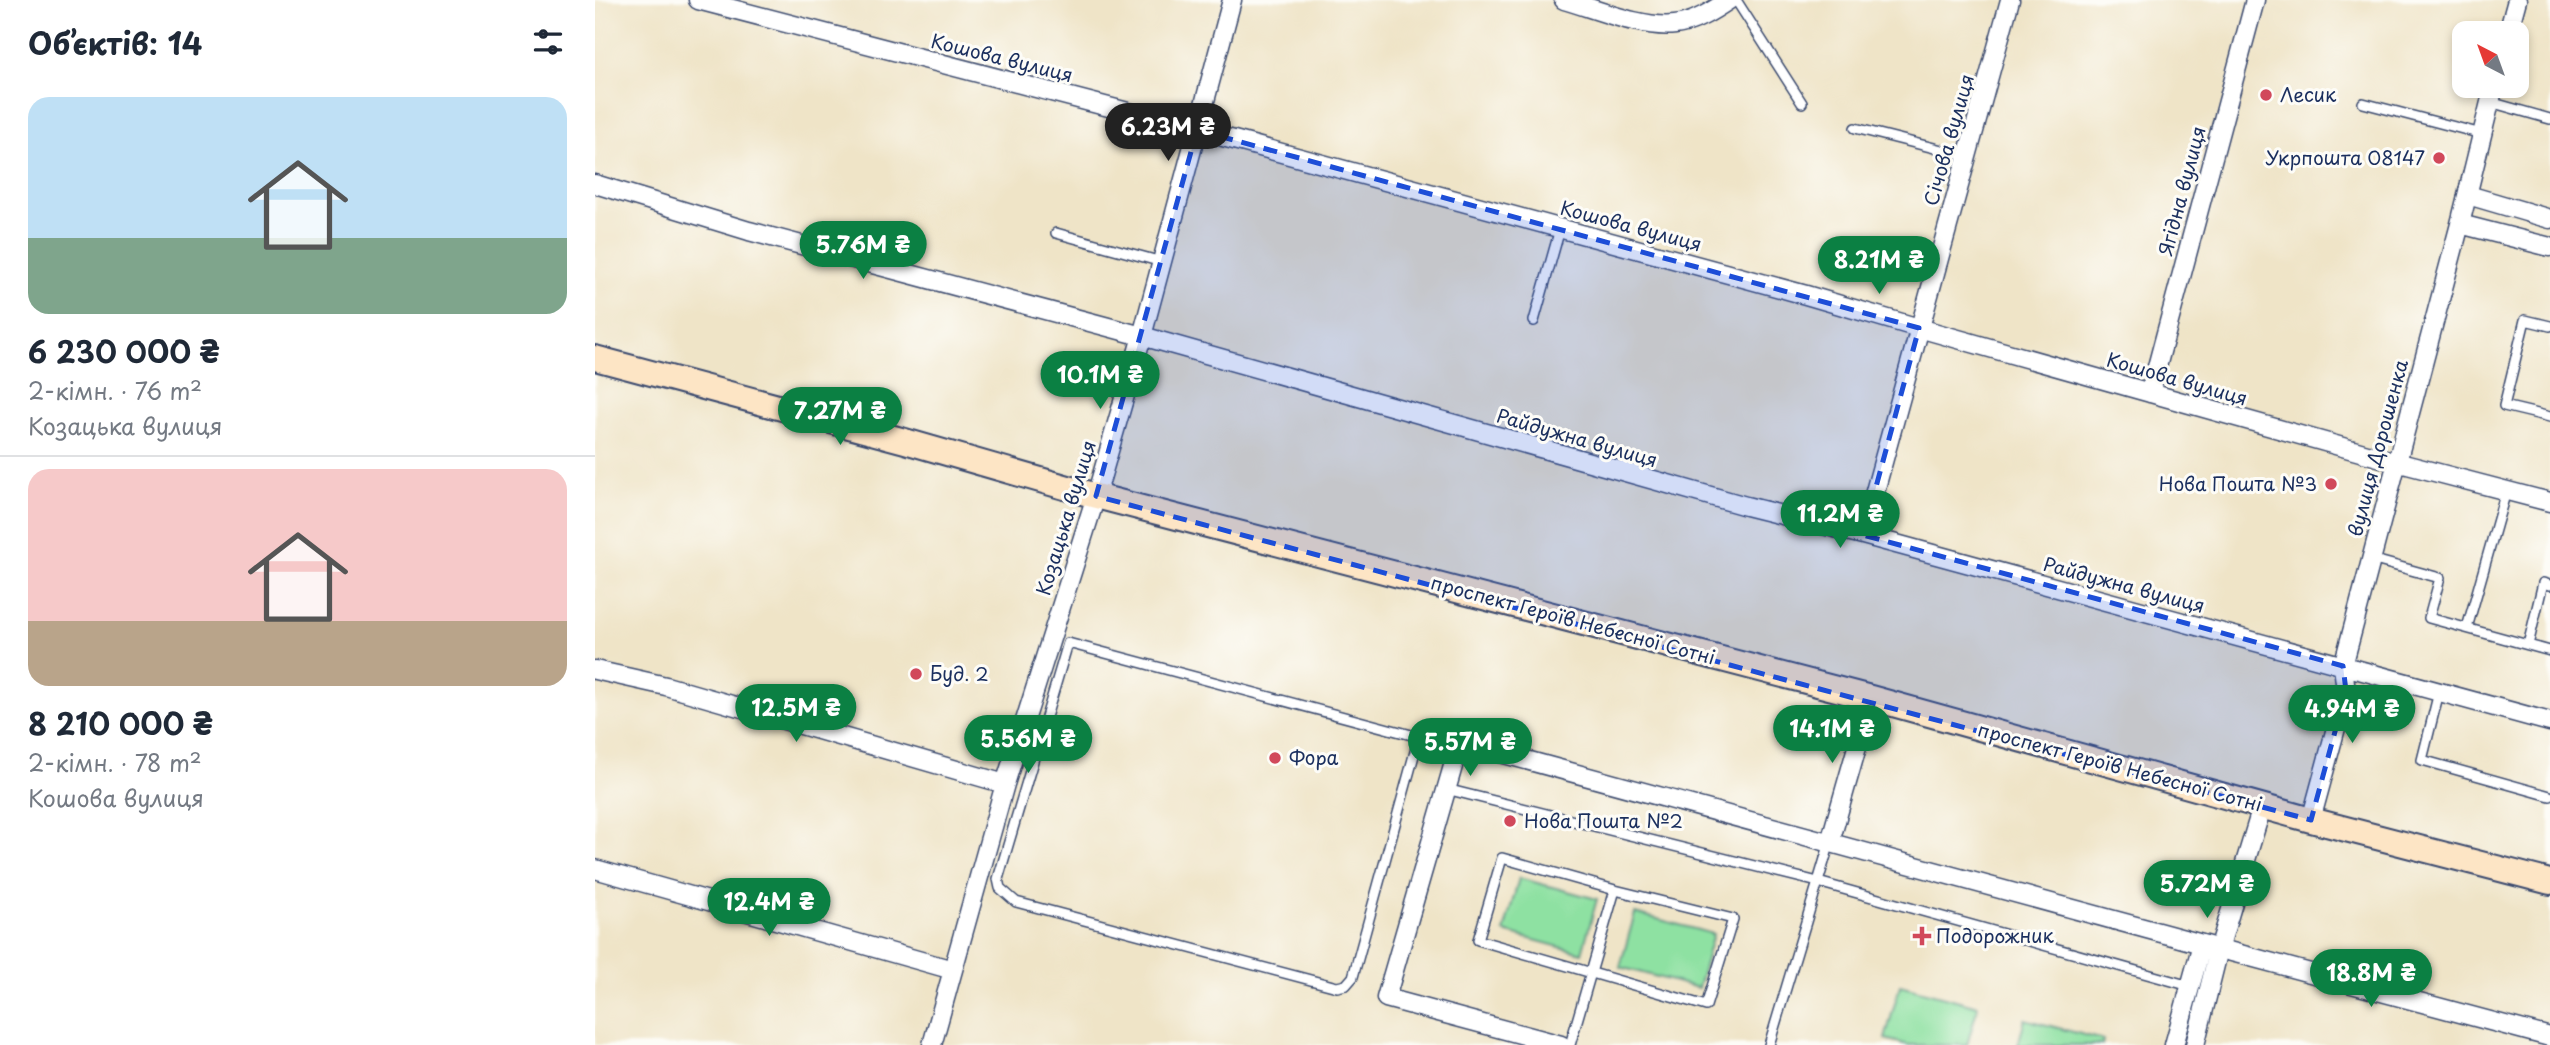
<!DOCTYPE html>
<html lang="uk">
<meta charset="utf-8">
<style>
body{margin:0;font-family:"Playpen Sans",sans-serif;background:#f6f6f7;color:#1f2937;height:100vh;display:flex;flex-direction:column;font-size:26px;white-space:nowrap}
*{box-sizing:border-box;margin:0}
p{font-size:23px;color:#747a83}
.icon{flex:none;width:38px;height:38px;fill:none;stroke:currentColor;stroke-width:2;stroke-linecap:round;stroke-linejoin:round}
.map{position:relative;flex:1;overflow:hidden}
.details{display:flex;flex-direction:column;background:#fff;width:595px}
.details>*{flex:none}
.needle{width:46px;rotate:319deg}
.fabs{position:absolute;left:1857px;top:21px;display:grid;gap:14px}
.fabs a{display:grid;place-items:center;width:77px;height:77px;border-radius:14px;background:#fff;box-shadow:0 4px 10px #0003;font-size:35px}
.price{position:absolute;translate:-50% -60px;padding:0 16px;border-radius:24px;background:#0b8043;color:#fff;font-size:23px;line-height:46px;filter:drop-shadow(0 2px 4px #0008)}
.price::after{content:'';position:absolute;left:50%;top:42px;width:21px;height:16px;margin-left:-10px;background:inherit;clip-path:polygon(0 0,100% 0,50% 100%)}
.price.selected{background:#222;color:#fff}
ul{padding:0;list-style:none}
li{display:grid;align-content:center;gap:14px;height:371px;padding:0 28px}
li+li{border-top:2px solid #e0e1e3}
li span{display:grid;place-items:center;height:217px;border-radius:21px;color:#555}
li>.icon{margin-inline-start:auto}
span .icon{width:126px;height:126px;fill:#fffc;stroke-width:1}
li b{font-size:30px}
h2{display:flex;justify-content:space-between;align-items:center;height:84px;padding:0 28px;font-size:30px}
main{display:flex;flex:1;min-height:0}
.map>svg:first-child{display:block}
.green{fill:#8ee1a2;stroke:#548880;stroke-width:2}
.lines{fill:none;stroke-linecap:round;stroke-linejoin:round}
.lane-casing{stroke:#3b4a6e;stroke-width:12}
.street-casing{stroke:#3b4a6e;stroke-width:21}
.secondary-casing{stroke:#3b4a6e;stroke-width:28}
.lane{stroke:#fff;stroke-width:9}
.street{stroke:#fff;stroke-width:18}
.secondary{stroke:#fde5c5;stroke-width:24}
.marked{fill:#1d4ed8;fill-opacity:0.2;stroke:#1d4ed8;stroke-width:5;stroke-dasharray:14 9;stroke-linejoin:round}
.poi-dot{fill:#d1495b;stroke:#fdfcf7;stroke-width:2.5}
.labels{text-anchor:middle;stroke-width:6;stroke-linejoin:round;paint-order:stroke}
.street-label{font-size:19px;fill:#1b2f5e;stroke:#fdfcf7}
.poi-label{font-size:19px;fill:#1b2f5e;stroke:#fdfcf7;text-anchor:start}
</style>
<main>
<section class="details">
<h2>Об’єктів: 14<svg class="icon" aria-label="filters" viewBox="0 0 24 24"><path d="M4 7h16M4 17h16"/><circle cx="9" cy="7" r="2"/><circle cx="15" cy="17" r="2"/></svg></h2>
<ul>
<li><span style="background:linear-gradient(#bfe0f5 65%,#7fa58c 0)"><svg class="icon" aria-label="home" viewBox="0 0 24 24"><path d="M3 11l9-7 9 7M6 9v11h12V9"/></svg></span><div><b>6 230 000 ₴</b><p>2-кімн. · 76 m²</p><p>Козацька вулиця</p></div></li>
<li><span style="background:linear-gradient(#f6c9c9 70%,#b9a48a 0)"><svg class="icon" aria-label="home" viewBox="0 0 24 24"><path d="M3 11l9-7 9 7M6 9v11h12V9"/></svg></span><div><b>8 210 000 ₴</b><p>2-кімн. · 78 m²</p><p>Кошова вулиця</p></div></li>
</ul>
</section>
<div class="map">
<svg width="1955" height="1045" viewBox="0 0 1955 1045">
<rect width="100%" height="100%" fill="#fdfcf7"/>
<filter id="ink" filterUnits="userSpaceOnUse"><feTurbulence type="fractalNoise" baseFrequency=".0143" numOctaves="2"/><feDisplacementMap in="SourceGraphic" scale="14" xChannelSelector="R" yChannelSelector="G"/><feConvolveMatrix kernelMatrix="1 2 1 2 8 2 1 2 1" color-interpolation-filters="sRGB"/></filter>
<filter id="wash" filterUnits="userSpaceOnUse"><feTurbulence type="fractalNoise" baseFrequency=".00686" numOctaves="4" result="noise"/><feDisplacementMap in="SourceGraphic" scale="28" xChannelSelector="R" yChannelSelector="G"/><feGaussianBlur stdDeviation="1.57" result="paint"/><feColorMatrix in="noise" values="0 0 0 0 0 0 0 0 0 0 0 0 0 0 0 0 0 1.4 0 .05"/><feComposite in="paint" operator="in"/></filter>
<g filter="url(#wash)">
<rect width="100%" height="100%" fill="#efe4c7"/>
<!-- green -->
<path class="green" d="M 924,878 L 1002,899 L 987,953 L 909,932 Z
M 1040,913 L 1118,934 L 1103,988 L 1025,967 Z
M 1305,985 L 1383,1006 L 1372,1045 L 1313,1045 L 1290,1039 Z
M 1430,1019 L 1508,1040 L 1507,1045 L 1423,1045 Z"/>
</g>
<g filter="url(#ink)">
<g class="lines">
<!-- lane casing -->
<g class="lane-casing">
<path id="lane" d="M 1141,0 L 1207,103
M 1895,102 L 1955,119
M 1768,103 L 1887,134
M 1260,128 L 1371,156
M 461,233 L 567,262
M 939,321 L 965,229
M 1955,326 L 1930,320 L 1909,406 L 1955,417
M 1776,559 L 1845,578 L 1834,618 L 1933,645
M 1955,585 L 1948,583 L 1933,645 L 1955,651
M 1872,628 L 1911,491
M 1844,692 L 1827,760 L 1955,796
M 824,737 L 758,977 L 751,985 L 742,987 L 421,902 L 405,888 L 403,879 L 473,643 L 824,737 L 865,742
M 851,789 L 1223,882 L 1595,986
M 975,1045 L 1020,890 L 907,858 L 883,940 L 1111,1006 L 1138,919 L 1020,890
M 1174,1045 L 1235,842"/>
</g>
<!-- street casing -->
<g class="street-casing">
<path id="street" d="M 103,0 L 602,130 L 1211,295 L 1324,328 L 1801,462 L 1955,502
M 969,0 C 1001,9 1048,29 1080,25 C 1099,23 1119,10 1134,0
M 1913,33 L 1922,0
M 0,184 L 154,231 L 547,336 L 1151,506 L 1268,535 L 1955,722
M 1873,195 L 1955,219
M 1865,224 L 1955,247
M 1555,393 L 1660,0
M 1268,535 L 1415,0
M 0,670 L 71,686 L 410,784
M 1716,820 L 1751,691 L 1748,666 L 1865,224 L 1899,86
M 1235,842 L 1276,698
M 0,869 L 358,970
M 1607,944 L 1955,1037
M 337,1045 L 410,784 L 501,496 L 547,336 L 637,0
M 966,1045 L 791,998 L 865,742 L 1607,944 L 1579,1045
M 1600,1045 L 1624,949 L 1667,807"/>
</g>
<!-- secondary casing -->
<g class="secondary-casing">
<path id="secondary" d="M 0,358 L 310,441 L 501,496 L 1276,698 L 1716,820 L 1955,882"/>
</g>
<!-- lane -->
<use href="#lane" class="lane"/>
<!-- street -->
<use href="#street" class="street"/>
<!-- secondary -->
<use href="#secondary" class="secondary"/>
</g>
</g>
<!-- marked area -->
<path class="marked" d="M 602,130 L 1324,328 L 1268,535 L 1748,666 L 1751,691 L 1716,820 L 501,496 Z"/>
<!-- markers -->
<g class="poi-dot">
<circle cx="1671" cy="95" r="7"/>
<circle cx="1844" cy="158" r="7"/>
<circle cx="1736" cy="484" r="7"/>
<circle cx="321" cy="674" r="7"/>
<circle cx="680" cy="758" r="7"/>
<circle cx="915" cy="821" r="7"/>
<path d="M1323.5 925.5h7v7h7v7h-7v7h-7v-7h-7v-7h7z"/>
</g>
<g class="labels">
<!-- street labels -->
<g class="street-label">
<text transform="translate(407 58) rotate(14)" y="7">Кошова вулиця</text>
<text transform="translate(1354 140) rotate(-74)" y="7">Січова вулиця</text>
<text transform="translate(1587 191) rotate(-75)" y="7">Ягідна вулиця</text>
<text transform="translate(1036 226) rotate(15)" y="7">Кошова вулиця</text>
<text transform="translate(1582 379) rotate(16)" y="7">Кошова вулиця</text>
<text transform="translate(982 438) rotate(16)" y="7">Райдужна вулиця</text>
<text transform="translate(1783 448) rotate(-75)" y="7">вулиця Дорошенка</text>
<text transform="translate(471 518) rotate(-73)" y="7">Козацька вулиця</text>
<text transform="translate(1529 585) rotate(15)" y="7">Райдужна вулиця</text>
<text transform="translate(978 620) rotate(15)" y="7">проспект Героїв Небесної Сотні</text>
<text transform="translate(1525 767) rotate(15)" y="7">проспект Героїв Небесної Сотні</text>
</g>
<!-- poi labels -->
<g class="poi-label">
<text x="1685" y="102">Лесик</text>
<text x="1830" y="165" text-anchor="end">Укрпошта 08147</text>
<text x="1722" y="491" text-anchor="end">Нова Пошта №3</text>
<text x="335" y="681">Буд. 2</text>
<text x="694" y="765">Фора</text>
<text x="929" y="828">Нова Пошта №2</text>
<text x="1341" y="943">Подорожник</text>
</g>
</g>
</svg>
<div class="fabs">
<a><svg class="needle" viewBox="-14 -14 28 28"><path d="M0-13l5 13h-10z" fill="#e53935"/><path d="M0 13l5-13h-10z" fill="#747a83"/></svg></a>
</div>
<b class="price selected" style="left:573px;top:163px">6.23M ₴</b>
<b class="price" style="left:268px;top:281px">5.76M ₴</b>
<b class="price" style="left:1284px;top:296px">8.21M ₴</b>
<b class="price" style="left:505px;top:411px">10.1M ₴</b>
<b class="price" style="left:245px;top:447px">7.27M ₴</b>
<b class="price" style="left:1245px;top:550px">11.2M ₴</b>
<b class="price" style="left:201px;top:744px">12.5M ₴</b>
<b class="price" style="left:1757px;top:745px">4.94M ₴</b>
<b class="price" style="left:1237px;top:765px">14.1M ₴</b>
<b class="price" style="left:433px;top:775px">5.56M ₴</b>
<b class="price" style="left:875px;top:778px">5.57M ₴</b>
<b class="price" style="left:1612px;top:920px">5.72M ₴</b>
<b class="price" style="left:174px;top:938px">12.4M ₴</b>
<b class="price" style="left:1776px;top:1009px">18.8M ₴</b>
</div>
</main>
